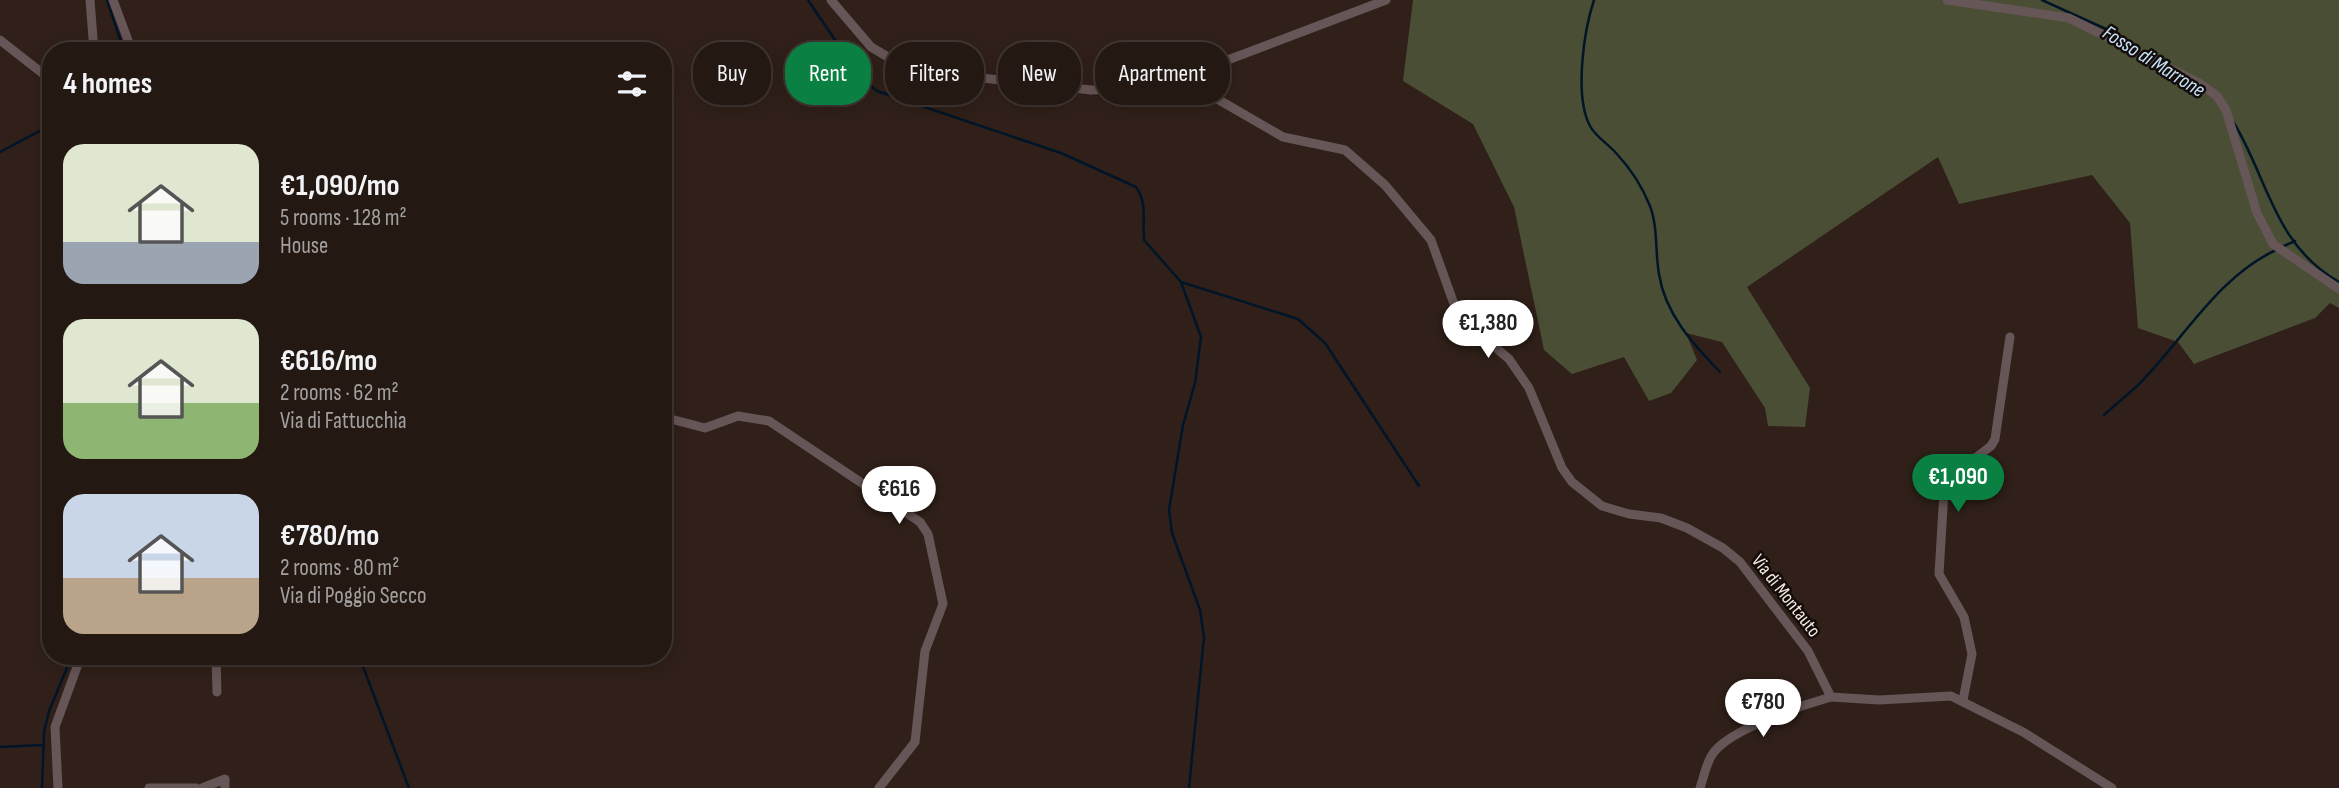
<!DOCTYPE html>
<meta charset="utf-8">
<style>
body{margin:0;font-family:"Sofia Sans Condensed",sans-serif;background:#302521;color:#f1f3f6;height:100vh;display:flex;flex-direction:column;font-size:26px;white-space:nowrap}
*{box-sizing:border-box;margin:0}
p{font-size:23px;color:#a3a0a0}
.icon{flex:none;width:38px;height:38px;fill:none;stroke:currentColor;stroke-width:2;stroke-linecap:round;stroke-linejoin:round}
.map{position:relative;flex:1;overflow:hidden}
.side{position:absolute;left:42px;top:42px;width:630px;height:623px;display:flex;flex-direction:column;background:#241813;border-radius:28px;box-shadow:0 4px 18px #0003,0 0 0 2px #413733}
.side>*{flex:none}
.hud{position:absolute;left:693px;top:42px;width:665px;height:63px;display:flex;gap:14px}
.price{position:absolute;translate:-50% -60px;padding:0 16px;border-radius:24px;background:#fff;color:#222;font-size:23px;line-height:46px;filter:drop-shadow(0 2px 4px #0008)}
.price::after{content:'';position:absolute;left:50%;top:42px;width:21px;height:16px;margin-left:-10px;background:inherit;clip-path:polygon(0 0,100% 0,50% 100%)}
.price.active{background:#0b8043;color:#fff}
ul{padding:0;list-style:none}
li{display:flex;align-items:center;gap:21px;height:175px;padding:0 21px}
li span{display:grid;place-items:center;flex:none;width:196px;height:140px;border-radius:21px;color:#555}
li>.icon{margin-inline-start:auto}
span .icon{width:84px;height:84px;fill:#fffc;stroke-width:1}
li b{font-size:30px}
h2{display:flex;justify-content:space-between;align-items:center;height:84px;padding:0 21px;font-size:30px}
.chip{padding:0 24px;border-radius:28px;background:#241813;box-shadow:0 4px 18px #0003,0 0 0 2px #413733;font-size:24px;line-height:63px}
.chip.active{background:#0b8043;color:#fff}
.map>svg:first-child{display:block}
.green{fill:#494e35}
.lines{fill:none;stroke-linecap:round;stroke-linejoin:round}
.stream{stroke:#001528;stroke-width:2.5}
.street{stroke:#675657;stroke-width:9}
.labels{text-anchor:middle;stroke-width:5;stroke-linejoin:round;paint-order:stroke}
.street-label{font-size:19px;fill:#f5eae5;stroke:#130c09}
.water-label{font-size:21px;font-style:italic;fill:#c5e2fc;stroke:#130c09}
</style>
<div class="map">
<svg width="2339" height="788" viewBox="0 0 2339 788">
<rect width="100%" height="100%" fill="#302019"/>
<!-- green -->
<path class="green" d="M 1413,0 L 2339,0 L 2339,308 L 2330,303 L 2315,318 L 2194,364 L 2178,342 L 2138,328 L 2130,223 L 2092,175 L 1959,204 L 1938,157 L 1747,287 L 1810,388 L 1805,427 L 1768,426 L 1765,408 L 1722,342 L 1686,333 L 1697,360 L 1671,393 L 1649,401 L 1624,357 L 1572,374 L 1544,350 L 1514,207 L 1473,124 L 1403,81 Z"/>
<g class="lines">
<!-- stream -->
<path class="stream" d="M 107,0 L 124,51
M 808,0 L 860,77 L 877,91 L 1061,153 L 1136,187 C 1148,204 1142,221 1144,240 L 1181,282 L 1201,337 L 1195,383 L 1183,425 L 1169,510 L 1172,533 L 1200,610 L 1204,637 L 1189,788
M 1594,0 C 1584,30 1574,96 1590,126 C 1595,136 1608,144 1616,153 C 1630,168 1642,186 1650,206 C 1658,227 1655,252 1659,274 C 1665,314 1693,344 1720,372
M 2042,0 L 2108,30 L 2139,48
M 2234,123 C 2268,179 2274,245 2339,282
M 0,152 L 51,125
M 2282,247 L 2295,241
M 1181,282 L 1298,319 L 1325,343 L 1419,486
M 2104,415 C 2115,405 2126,396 2137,386 C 2182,342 2216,278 2276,250
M 359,656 L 409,788
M 0,747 L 43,745
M 42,788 L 44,732 L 49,711 L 72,656"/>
<!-- street -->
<path class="street" d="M 90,0 L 94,51
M 113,0 L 132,51
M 831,0 L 871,47 L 910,70 L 1091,90 L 1178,87 L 1207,93 L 1283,137 L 1345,150 L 1385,185 L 1431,240 L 1454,304 L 1473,328 L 1509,359 L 1529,388 L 1562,468 L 1572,482 L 1602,506 L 1629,514 L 1661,518 L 1687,528 L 1723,548 L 1740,562 L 1808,651 L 1831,697 L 1879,700 L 1951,696 L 2023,732 L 2112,788
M 1947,0 L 2069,18 L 2199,83 L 2217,96 L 2226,110 L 2257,213 L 2273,244 L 2339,289
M 0,40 L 51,80
M 1186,89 L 1204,69 L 1386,0
M 663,417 L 705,428 L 738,416 L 769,421 L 920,522 L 928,534 L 943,604 L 925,651 L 915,742 L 879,788
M 216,656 L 217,692
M 1963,700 L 1972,654 L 1964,617 L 1939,574 L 1944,491 L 1950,477 L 1991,446 L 1995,439 L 2010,337
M 58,788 L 55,727 L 81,656
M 149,788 L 196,788
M 202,788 L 225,779 L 225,788
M 1700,788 C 1704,777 1706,762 1714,752 C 1732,729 1802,705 1831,697"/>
</g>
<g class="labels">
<!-- street labels -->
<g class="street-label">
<text transform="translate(1787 595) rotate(52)" y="7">Via di Montauto</text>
</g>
<!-- water labels -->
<g class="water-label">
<text transform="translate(2154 61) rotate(32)" y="7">Fosso di Marrone</text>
</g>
</g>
</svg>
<b class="price" style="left:1488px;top:360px">€1,380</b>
<b class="price active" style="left:1958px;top:514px">€1,090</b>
<b class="price" style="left:899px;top:526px">€616</b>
<b class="price" style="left:1763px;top:739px">€780</b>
<div class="hud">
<a class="chip">Buy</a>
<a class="chip active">Rent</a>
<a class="chip">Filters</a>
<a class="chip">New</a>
<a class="chip">Apartment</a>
</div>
<section class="side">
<h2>4 homes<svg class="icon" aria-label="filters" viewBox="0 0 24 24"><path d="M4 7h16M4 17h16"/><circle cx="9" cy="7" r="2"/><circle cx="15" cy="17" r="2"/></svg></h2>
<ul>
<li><span style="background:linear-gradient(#dfe7d0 70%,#9aa5b1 0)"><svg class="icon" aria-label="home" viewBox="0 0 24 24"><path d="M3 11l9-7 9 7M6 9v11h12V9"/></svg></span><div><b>€1,090/mo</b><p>5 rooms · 128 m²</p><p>House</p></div></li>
<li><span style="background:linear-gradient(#dfe7d0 60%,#8fb573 0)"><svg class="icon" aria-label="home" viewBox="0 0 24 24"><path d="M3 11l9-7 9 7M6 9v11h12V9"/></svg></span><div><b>€616/mo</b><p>2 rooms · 62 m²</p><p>Via di Fattucchia</p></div></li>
<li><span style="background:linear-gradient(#c9d6e8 60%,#b9a48a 0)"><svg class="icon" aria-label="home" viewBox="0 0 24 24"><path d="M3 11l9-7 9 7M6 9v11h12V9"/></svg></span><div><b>€780/mo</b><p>2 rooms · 80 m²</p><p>Via di Poggio Secco</p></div></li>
</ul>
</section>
</div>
